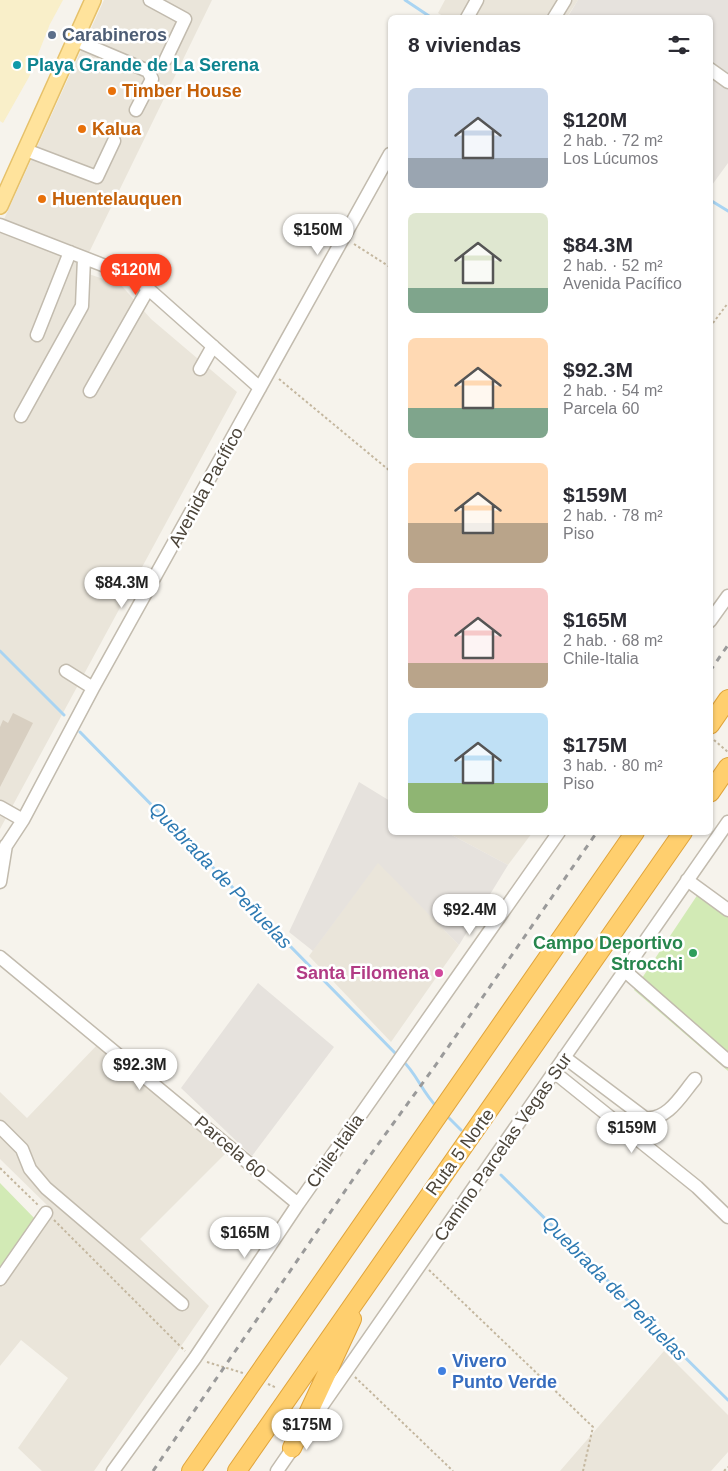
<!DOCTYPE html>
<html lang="es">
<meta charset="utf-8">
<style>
body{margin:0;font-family:Helvetica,sans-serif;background:#f7f7f7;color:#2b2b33;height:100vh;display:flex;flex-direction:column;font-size:19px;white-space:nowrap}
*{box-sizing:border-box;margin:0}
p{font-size:16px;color:#7c7c81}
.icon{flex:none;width:28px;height:28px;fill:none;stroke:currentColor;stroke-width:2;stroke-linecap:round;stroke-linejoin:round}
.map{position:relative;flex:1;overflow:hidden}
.details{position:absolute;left:388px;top:15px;width:325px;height:820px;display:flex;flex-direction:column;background:#fff;border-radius:8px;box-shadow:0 1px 4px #0004}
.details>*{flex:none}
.price{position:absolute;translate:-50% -42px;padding:0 11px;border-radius:18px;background:#fff;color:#222;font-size:16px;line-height:32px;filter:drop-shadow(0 1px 2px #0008)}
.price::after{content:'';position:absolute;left:50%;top:30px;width:15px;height:11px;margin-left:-8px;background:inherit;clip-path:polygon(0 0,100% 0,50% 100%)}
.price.selected{background:#fc3f1d;color:#fff}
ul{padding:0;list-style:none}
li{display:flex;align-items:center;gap:15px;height:125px;padding:0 20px}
li span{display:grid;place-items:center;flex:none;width:140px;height:100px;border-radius:8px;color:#555}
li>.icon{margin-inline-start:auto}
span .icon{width:60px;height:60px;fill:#fffc;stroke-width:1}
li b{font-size:21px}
h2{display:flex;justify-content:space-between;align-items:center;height:60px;padding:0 20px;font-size:21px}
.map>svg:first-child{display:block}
.residential{fill:#eae5da}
.industrial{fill:#e6e2dd}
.green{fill:#d2eab5}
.sand{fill:#f9efc9}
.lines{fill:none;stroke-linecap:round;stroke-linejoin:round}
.stream{stroke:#a9d4f2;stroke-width:3}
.building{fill:#d8cfc1}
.minor-casing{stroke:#c2bbae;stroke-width:15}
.major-casing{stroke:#e6c16a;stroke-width:18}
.highway-casing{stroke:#e0a43c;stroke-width:20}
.path{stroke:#c4b79f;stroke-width:2;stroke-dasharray:2.5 2.5;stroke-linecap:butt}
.minor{stroke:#fff;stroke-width:12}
.major{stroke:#ffe39c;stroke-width:15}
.highway{stroke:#ffcf6e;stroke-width:18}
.rail{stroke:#9a9a9a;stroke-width:3;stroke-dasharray:6 6;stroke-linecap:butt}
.service-dot{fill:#5c6f8a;stroke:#fff;stroke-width:2}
.culture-dot{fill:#0f9aa8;stroke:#fff;stroke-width:2}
.food-dot{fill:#e8710a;stroke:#fff;stroke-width:2}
.leisure-dot{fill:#2e9e5b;stroke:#fff;stroke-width:2}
.hotel-dot{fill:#d1479c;stroke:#fff;stroke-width:2}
.shop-dot{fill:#3f7fe0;stroke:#fff;stroke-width:2}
.labels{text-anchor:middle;stroke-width:5;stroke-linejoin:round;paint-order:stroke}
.service-label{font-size:18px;font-weight:bold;fill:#4e5e75;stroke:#fff;text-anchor:start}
.culture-label{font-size:18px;font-weight:bold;fill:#0d838f;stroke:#fff;text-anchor:start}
.food-label{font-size:18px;font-weight:bold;fill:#c56008;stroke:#fff;text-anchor:start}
.street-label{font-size:18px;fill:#4b4439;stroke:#fff}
.leisure-label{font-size:18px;font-weight:bold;fill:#27864d;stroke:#fff;text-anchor:end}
.hotel-label{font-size:18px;font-weight:bold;fill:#b23c85;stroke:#fff;text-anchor:end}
.shop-label{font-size:18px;font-weight:bold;fill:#366cbe;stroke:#fff;text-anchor:start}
.water-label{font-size:19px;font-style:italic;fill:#2e7ab2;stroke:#fff}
</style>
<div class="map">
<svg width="728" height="1471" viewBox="0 0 728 1471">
<rect width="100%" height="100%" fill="#f6f3ec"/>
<!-- residential -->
<path class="residential" d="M 104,0 L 212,0 L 80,271 L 121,285 L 151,319 L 237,392 L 0,829 L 0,228 Z
M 445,0 L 578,0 L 567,17 L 446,18 L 438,13 Z
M 448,833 L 532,833 L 508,865 Z
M 378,862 L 459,945 L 391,1042 L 309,956 Z
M 99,1043 L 227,1152 L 140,1239 L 209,1306 L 94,1471 L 42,1471 L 18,1448 L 68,1378 L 21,1340 L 0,1366 L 0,1277 L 50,1208 L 0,1159 L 0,1092 L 27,1118 Z
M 664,1351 L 728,1415 L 728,1452 L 711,1471 L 560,1471 Z"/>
<!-- industrial -->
<path class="industrial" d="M 578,0 L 728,0 L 728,163 L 712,185 L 710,184 L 710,18 L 567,18 Z
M 359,782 L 390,801 L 390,832 L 448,833 L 508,865 L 459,945 L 378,863 L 313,951 L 289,932 Z
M 258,983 L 334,1047 L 252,1156 L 181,1088 Z"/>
<!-- green -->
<path class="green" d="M 698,894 L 728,916 L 728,1071 L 634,990 Z
M 0,1183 L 37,1221 L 0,1274 Z"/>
<!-- sand -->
<path class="sand" d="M 0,0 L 63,0 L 50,24 L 29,77 L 3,123 L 0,121 Z"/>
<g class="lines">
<!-- stream -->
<path class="stream" d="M 405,0 L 432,18
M 710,200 L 728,211
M 0,651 L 64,715
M 80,732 L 398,1056
M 402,1060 C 417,1074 422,1092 437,1107
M 445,1114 L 461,1130
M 501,1175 L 728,1400"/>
</g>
<!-- building -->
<path class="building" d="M 13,713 L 33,723 L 0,787 L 0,727 L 3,720 L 8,723 Z"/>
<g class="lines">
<!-- minor casing -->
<g class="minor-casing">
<path id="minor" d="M 150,0 L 185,19 L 166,59
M 467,18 L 477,0
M 554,18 L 565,0
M 75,40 L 148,71 L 152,79 L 136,110
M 710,69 L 728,82
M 26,150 L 97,177 L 114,141
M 0,225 L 136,278 L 260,388
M 37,335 L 70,252
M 200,369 L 213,346
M 90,391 L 148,289
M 21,416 L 82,306 L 84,258
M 710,621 L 728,596
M 66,671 L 93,688
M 0,807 L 23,820
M 0,855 L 23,820 L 93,688 L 390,154
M 687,880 L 728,910
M 0,882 L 6,845
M 0,957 L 298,1204
M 625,971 L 728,1061
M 564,1057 L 645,1118 C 668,1121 682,1094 695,1079
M 554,1072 L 697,1187 L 728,1217
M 0,1127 L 22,1149 L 30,1169 L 46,1188 L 182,1304
M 0,1279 L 46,1213
M 310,1423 L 728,822
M 113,1471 L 195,1358 L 298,1204 L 559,832
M 277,1471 L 297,1442"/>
</g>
<!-- major casing -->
<g class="major-casing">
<path id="major" d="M 0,206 L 93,0"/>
</g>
<!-- highway casing -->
<g class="highway-casing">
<path id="highway" d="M 710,725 L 728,699
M 710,793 L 728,767
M 292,1448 L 352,1319
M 191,1471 L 635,832
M 237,1471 L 683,832"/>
</g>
<!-- path -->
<path class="path" d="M 354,244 L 390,267
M 710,327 L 728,303
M 279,379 L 390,471
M 714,740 L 728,752
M 0,1168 L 38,1205
M 54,1220 L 185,1351
M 429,1270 L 593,1427 L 583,1471
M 207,1362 L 243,1373
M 355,1377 L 453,1471
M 268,1384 L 277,1388
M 724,1471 L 728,1467"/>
<!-- minor -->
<use href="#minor" class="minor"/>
<!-- major -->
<use href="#major" class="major"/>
<!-- highway -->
<use href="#highway" class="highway"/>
<!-- rail -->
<path class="rail" d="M 710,671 L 728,645
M 153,1471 L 358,1172 L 435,1066 L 597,832"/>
</g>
<!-- markers -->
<circle class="service-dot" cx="52" cy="35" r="5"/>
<circle class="culture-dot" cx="17" cy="65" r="5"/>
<g class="food-dot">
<circle cx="112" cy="91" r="5"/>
<circle cx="82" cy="129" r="5"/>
<circle cx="42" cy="199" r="5"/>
</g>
<circle class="leisure-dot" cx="693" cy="953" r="5"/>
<circle class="hotel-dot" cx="439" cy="973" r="5"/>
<circle class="shop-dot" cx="442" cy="1371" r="5"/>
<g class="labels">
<!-- service labels -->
<g class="service-label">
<text x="62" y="41">Carabineros</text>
</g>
<!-- culture labels -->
<g class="culture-label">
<text x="27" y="71">Playa Grande de La Serena</text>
</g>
<!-- food labels -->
<g class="food-label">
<text x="122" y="97">Timber House</text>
<text x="92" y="135">Kalua</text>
<text x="52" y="205">Huentelauquen</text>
</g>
<!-- street labels -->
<g class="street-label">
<text transform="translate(206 487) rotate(-61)" y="6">Avenida Pacífico</text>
<text transform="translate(230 1147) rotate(40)" y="6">Parcela 60</text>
<text transform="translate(503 1147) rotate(-55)" y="6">Camino Parcelas Vegas Sur</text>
<text transform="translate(335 1151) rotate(-55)" y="6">Chile-Italia</text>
<text transform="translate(460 1152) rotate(-54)" y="6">Ruta 5 Norte</text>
</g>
<!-- leisure labels -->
<g class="leisure-label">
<text x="683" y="949">Campo Deportivo<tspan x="683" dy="21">Strocchi</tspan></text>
</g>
<!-- hotel labels -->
<g class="hotel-label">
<text x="429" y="979">Santa Filomena</text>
</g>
<!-- shop labels -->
<g class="shop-label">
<text x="452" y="1367">Vivero<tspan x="452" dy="21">Punto Verde</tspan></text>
</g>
<!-- water labels -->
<g class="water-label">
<text transform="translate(221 875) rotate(46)" y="7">Quebrada de Peñuelas</text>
<text transform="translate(615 1288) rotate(45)" y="7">Quebrada de Peñuelas</text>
</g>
</g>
</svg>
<b class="price" style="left:318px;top:256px">$150M</b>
<b class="price selected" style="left:136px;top:296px">$120M</b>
<b class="price" style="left:122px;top:609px">$84.3M</b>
<b class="price" style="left:470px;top:936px">$92.4M</b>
<b class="price" style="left:140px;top:1091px">$92.3M</b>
<b class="price" style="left:632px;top:1154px">$159M</b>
<b class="price" style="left:245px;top:1259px">$165M</b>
<b class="price" style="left:307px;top:1451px">$175M</b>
<section class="details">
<h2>8 viviendas<svg class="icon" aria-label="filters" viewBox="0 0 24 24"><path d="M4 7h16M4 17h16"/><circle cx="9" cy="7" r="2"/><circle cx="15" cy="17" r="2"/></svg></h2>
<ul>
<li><span style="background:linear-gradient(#c9d6e8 70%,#9aa5b1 0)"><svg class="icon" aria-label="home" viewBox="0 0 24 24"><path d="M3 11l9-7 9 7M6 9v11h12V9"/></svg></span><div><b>$120M</b><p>2 hab. · 72 m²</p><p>Los Lúcumos</p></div></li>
<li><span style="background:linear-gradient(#dfe7d0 75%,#7fa58c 0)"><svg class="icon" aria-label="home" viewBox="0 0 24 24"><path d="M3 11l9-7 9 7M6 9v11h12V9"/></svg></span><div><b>$84.3M</b><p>2 hab. · 52 m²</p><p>Avenida Pacífico</p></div></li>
<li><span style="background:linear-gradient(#ffd9b3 70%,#7fa58c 0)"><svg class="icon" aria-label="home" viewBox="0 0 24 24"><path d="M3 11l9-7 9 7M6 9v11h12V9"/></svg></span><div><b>$92.3M</b><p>2 hab. · 54 m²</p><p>Parcela 60</p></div></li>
<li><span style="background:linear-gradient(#ffd9b3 60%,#b9a48a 0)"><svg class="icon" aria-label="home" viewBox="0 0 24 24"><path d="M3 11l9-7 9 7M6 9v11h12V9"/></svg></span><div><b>$159M</b><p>2 hab. · 78 m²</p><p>Piso</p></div></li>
<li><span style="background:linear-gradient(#f6c9c9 75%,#b9a48a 0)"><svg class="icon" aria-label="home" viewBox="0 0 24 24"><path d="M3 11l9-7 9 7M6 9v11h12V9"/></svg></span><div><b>$165M</b><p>2 hab. · 68 m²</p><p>Chile-Italia</p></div></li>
<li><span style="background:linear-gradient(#bfe0f5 70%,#8fb573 0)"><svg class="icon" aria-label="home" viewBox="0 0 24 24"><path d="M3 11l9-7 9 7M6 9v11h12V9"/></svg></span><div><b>$175M</b><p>3 hab. · 80 m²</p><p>Piso</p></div></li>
</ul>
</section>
</div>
